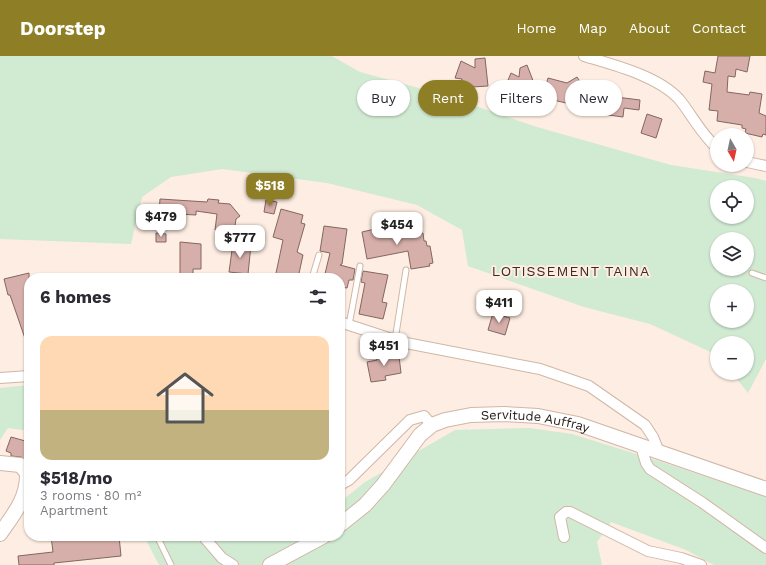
<!DOCTYPE html>
<meta charset="utf-8">
<style>
body{margin:0;font-family:"Work Sans",sans-serif;background:#f7f7f7;color:#2b2b33;height:100vh;display:flex;flex-direction:column;font-size:15px;white-space:nowrap}
*{box-sizing:border-box;margin:0}
p{font-size:13px;color:#7c7c81}
.icon{flex:none;width:22px;height:22px;fill:none;stroke:currentColor;stroke-width:2;stroke-linecap:round;stroke-linejoin:round}
.map{position:relative;flex:1;overflow:hidden}
.panel{position:absolute;left:24px;top:217px;width:321px;height:268px;display:flex;flex-direction:column;background:#fff;border-radius:16px;box-shadow:0 1px 3px #0004}
.panel>*{flex:none}
.guide{position:absolute;left:357px;top:24px;width:349px;height:36px;display:flex;gap:8px}
.needle{width:26px;rotate:171deg}
.controls{position:absolute;left:710px;top:72px;display:grid;gap:8px}
.controls a{display:grid;place-items:center;width:44px;height:44px;border-radius:50%;background:#fff;box-shadow:0 1px 3px #0004;font-size:20px}
.price{position:absolute;translate:-50% -34px;padding:0 9px;border-radius:8px;background:#fff;color:#222;font-size:13px;line-height:26px;filter:drop-shadow(0 1px 2px #0008)}
.price::after{content:'';position:absolute;left:50%;top:24px;width:12px;height:9px;margin-left:-6px;background:inherit;clip-path:polygon(0 0,100% 0,50% 100%)}
.price.selected{background:#8e7f26;color:#fff}
ul{padding:0;list-style:none}
li{display:grid;align-content:center;gap:8px;height:212px;padding:0 16px}
li+li{border-top:1px solid #e1e1e2}
li span{display:grid;place-items:center;height:124px;border-radius:12px;color:#555}
li>.icon{margin-inline-start:auto}
span .icon{width:72px;height:72px;fill:#fffc;stroke-width:1}
li b{font-size:17px}
h2{display:flex;justify-content:space-between;align-items:center;height:48px;padding:0 16px;font-size:17px}
.pill{padding:0 14px;border-radius:18px;background:#fff;box-shadow:0 1px 3px #0004;font-size:14px;line-height:36px}
.pill.selected{background:#8e7f26;color:#fff}
header{display:flex;align-items:center;gap:24px;box-sizing:border-box;height:56px;padding:0 20px;background:#8e7f26;color:#fff}
header strong{font-size:19px}
nav{display:flex;gap:22px;margin-inline-start:auto;font-size:14px}
.map>svg:first-child{display:block}
.green{fill:#d1ead2;fill-rule:evenodd}
.building{fill:#d7afaa;stroke:#836662}
.lines{fill:none;stroke-linecap:round;stroke-linejoin:round}
.lane-casing{stroke:#d0b7a6;stroke-width:7}
.street-casing{stroke:#d0b7a6;stroke-width:12}
.secondary-casing{stroke:#d0b7a6;stroke-width:16}
.lane{stroke:#fff;stroke-width:5}
.street{stroke:#fff;stroke-width:10}
.secondary{stroke:#fff;stroke-width:14}
.labels{text-anchor:middle;stroke-width:4;stroke-linejoin:round;paint-order:stroke}
.street-label{font-size:13px;fill:#261d17;stroke:#fdede2}
.neighbourhood-label{font-size:14px;letter-spacing:1px;fill:#402c1e;stroke:#fdede2}
</style>
<header>
<strong>Doorstep</strong>
<nav><a>Home</a><a>Map</a><a>About</a><a>Contact</a></nav>
</header>
<div class="map">
<svg width="766" height="509" viewBox="0 0 766 509">
<rect width="100%" height="100%" fill="#fdede2"/>
<!-- green -->
<path class="green" d="M 0,0 L 332,0 L 360,16 L 437,37 L 537,71 L 671,109 L 755,122 L 766,125 L 766,303 L 748,337 L 732,317 L 747,317 L 747,287 L 717,287 L 717,299 L 650,268 L 584,251 L 468,210 L 462,174 L 417,149 L 327,127 L 222,113 L 171,121 L 142,141 L 131,188 L 0,183 ZM 717,131 L 747,131 L 747,161 L 717,161 ZM 717,183 L 747,183 L 747,213 L 717,213 ZM 717,235 L 747,235 L 747,265 L 717,265 Z
M 29,329 L 29,375 L 8,372 L 0,384 L 0,400 L 0,332 Z
M 529,372 L 572,378 L 662,406 L 766,441 L 766,509 L 714,509 L 686,494 L 611,466 L 597,486 L 602,509 L 159,509 L 144,480 L 340,480 L 340,446 L 365,426 L 455,374 Z"/>
<!-- building -->
<path class="building" d="M 718,0 L 750,0 L 747,16 L 736,13 L 735,21 L 728,20 L 727,36 L 749,39 L 750,36 L 762,38 L 759,57 L 766,60 L 766,79 L 763,78 L 762,81 L 745,77 L 746,73 L 742,72 L 742,69 L 717,65 L 718,55 L 709,54 L 712,28 L 703,26 L 705,15 L 715,17 Z
M 485,2 L 488,30 L 472,31 L 461,26 L 462,23 L 455,22 L 461,5 L 475,12 L 475,3 Z
M 527,9 L 537,35 L 519,42 L 506,36 L 510,29 L 506,29 L 511,17 L 519,21 L 520,12 Z
M 577,21 L 590,40 L 575,49 L 553,44 L 555,36 L 545,33 L 548,22 L 567,27 Z
M 616,41 L 640,44 L 639,54 L 624,52 L 623,61 L 601,58 L 602,53 L 597,53 L 598,42 L 616,44 Z
M 647,58 L 662,63 L 656,82 L 641,77 Z
M 160,143 L 207,146 L 208,143 L 219,144 L 218,147 L 230,148 L 240,160 L 236,163 L 234,177 L 215,174 L 217,158 L 196,155 L 196,159 L 159,157 Z
M 266,144 L 277,146 L 274,158 L 264,156 Z
M 281,153 L 303,159 L 301,167 L 305,168 L 297,196 L 303,199 L 298,222 L 275,222 L 283,184 L 273,181 Z
M 392,169 L 394,182 L 423,177 L 424,185 L 426,185 L 427,190 L 430,190 L 433,207 L 429,208 L 430,210 L 411,213 L 408,195 L 367,203 L 362,176 Z
M 324,170 L 347,173 L 342,208 L 340,209 L 355,213 L 353,224 L 349,224 L 347,232 L 340,231 L 340,222 L 324,222 L 330,197 L 320,195 Z
M 156,177 L 166,178 L 166,186 L 156,186 Z
M 180,186 L 201,188 L 201,213 L 193,213 L 193,219 L 180,218 Z
M 233,187 L 251,189 L 248,218 L 229,216 Z
M 363,215 L 388,219 L 382,246 L 387,247 L 383,263 L 359,258 L 365,227 L 361,226 Z
M 29,217 L 29,291 L 28,291 L 10,239 L 8,239 L 4,223 Z
M 493,257 L 510,262 L 505,279 L 488,274 Z
M 388,296 L 389,302 L 399,300 L 401,317 L 385,320 L 386,324 L 371,326 L 367,306 L 377,304 L 376,298 Z
M 11,381 L 29,386 L 29,406 L 21,401 L 11,400 L 11,397 L 6,395 Z
M 51,480 L 119,480 L 121,500 L 54,507 L 54,509 L 19,509 L 18,500 L 53,496 Z"/>
<g class="lines">
<!-- lane casing -->
<g class="lane-casing">
<path id="lane" d="M 752,217 L 766,222
M 312,222 L 319,199
M 349,269 L 360,210
M 395,284 L 406,214
M 157,480 L 171,509"/>
</g>
<!-- street casing -->
<g class="street-casing">
<path id="street" d="M 584,0 C 614,9 658,20 679,43 C 692,59 701,78 717,92
M 747,106 L 766,110
M 340,266 L 401,286 L 540,313 L 589,330 L 645,369 L 653,381 L 659,396
M 0,322 L 29,320
M 641,390 L 646,407 L 650,413 L 703,447 L 766,492
M 340,429 L 349,424 L 410,364 L 424,360 L 432,369
M 203,480 L 222,502 L 233,509
M 564,481 L 560,461 L 566,456 L 570,456 L 648,495 L 681,502 L 701,509"/>
</g>
<!-- secondary casing -->
<g class="secondary-casing">
<g id="secondary">
<path d="M 0,407 L 20,409 L 27,417 C 28,442 13,459 0,478"/>
<path id="s1" d="M 340,469 L 365,449 L 383,429 L 420,379 L 432,369 L 445,364 L 471,359 L 504,358 L 538,360 L 578,368 L 766,433"/>
<path d="M 270,509 L 324,480"/>
</g>
</g>
<!-- lane -->
<use href="#lane" class="lane"/>
<!-- street -->
<use href="#street" class="street"/>
<!-- secondary -->
<use href="#secondary" class="secondary"/>
</g>
<g class="labels">
<!-- street labels -->
<g class="street-label">
<text dy="5" stroke="none"><textPath href="#s1" startOffset="242">Servitude Auffray</textPath></text>
</g>
<!-- neighbourhood labels -->
<g class="neighbourhood-label">
<text x="571" y="220">LOTISSEMENT TAINA</text>
</g>
</g>
</svg>
<div class="controls">
<a><svg class="needle" viewBox="-14 -14 28 28"><path d="M0-13l5 13h-10z" fill="#e53935"/><path d="M0 13l5-13h-10z" fill="#7c7c81"/></svg></a>
<a><svg class="icon" aria-label="locate" viewBox="0 0 24 24"><circle cx="12" cy="12" r="6"/><path d="M12 2v4M12 18v4M2 12h4M18 12h4"/></svg></a>
<a><svg class="icon" aria-label="layers" viewBox="0 0 24 24"><path d="M12 4l9 5-9 5-9-5zM3 14l9 5 9-5"/></svg></a>
<a>+</a>
<a>−</a>
</div>
<b class="price selected" style="left:270px;top:151px">$518</b>
<b class="price" style="left:161px;top:182px">$479</b>
<b class="price" style="left:397px;top:190px">$454</b>
<b class="price" style="left:240px;top:203px">$777</b>
<b class="price" style="left:499px;top:268px">$411</b>
<b class="price" style="left:384px;top:311px">$451</b>
<div class="guide">
<a class="pill">Buy</a>
<a class="pill selected">Rent</a>
<a class="pill">Filters</a>
<a class="pill">New</a>
</div>
<section class="panel">
<h2>6 homes<svg class="icon" aria-label="filters" viewBox="0 0 24 24"><path d="M4 7h16M4 17h16"/><circle cx="9" cy="7" r="2"/><circle cx="15" cy="17" r="2"/></svg></h2>
<ul>
<li><span style="background:linear-gradient(#ffd9b3 60%,#c2b280 0)"><svg class="icon" aria-label="home" viewBox="0 0 24 24"><path d="M3 11l9-7 9 7M6 9v11h12V9"/></svg></span><div><b>$518/mo</b><p>3 rooms · 80 m²</p><p>Apartment</p></div></li>
</ul>
</section>
</div>
